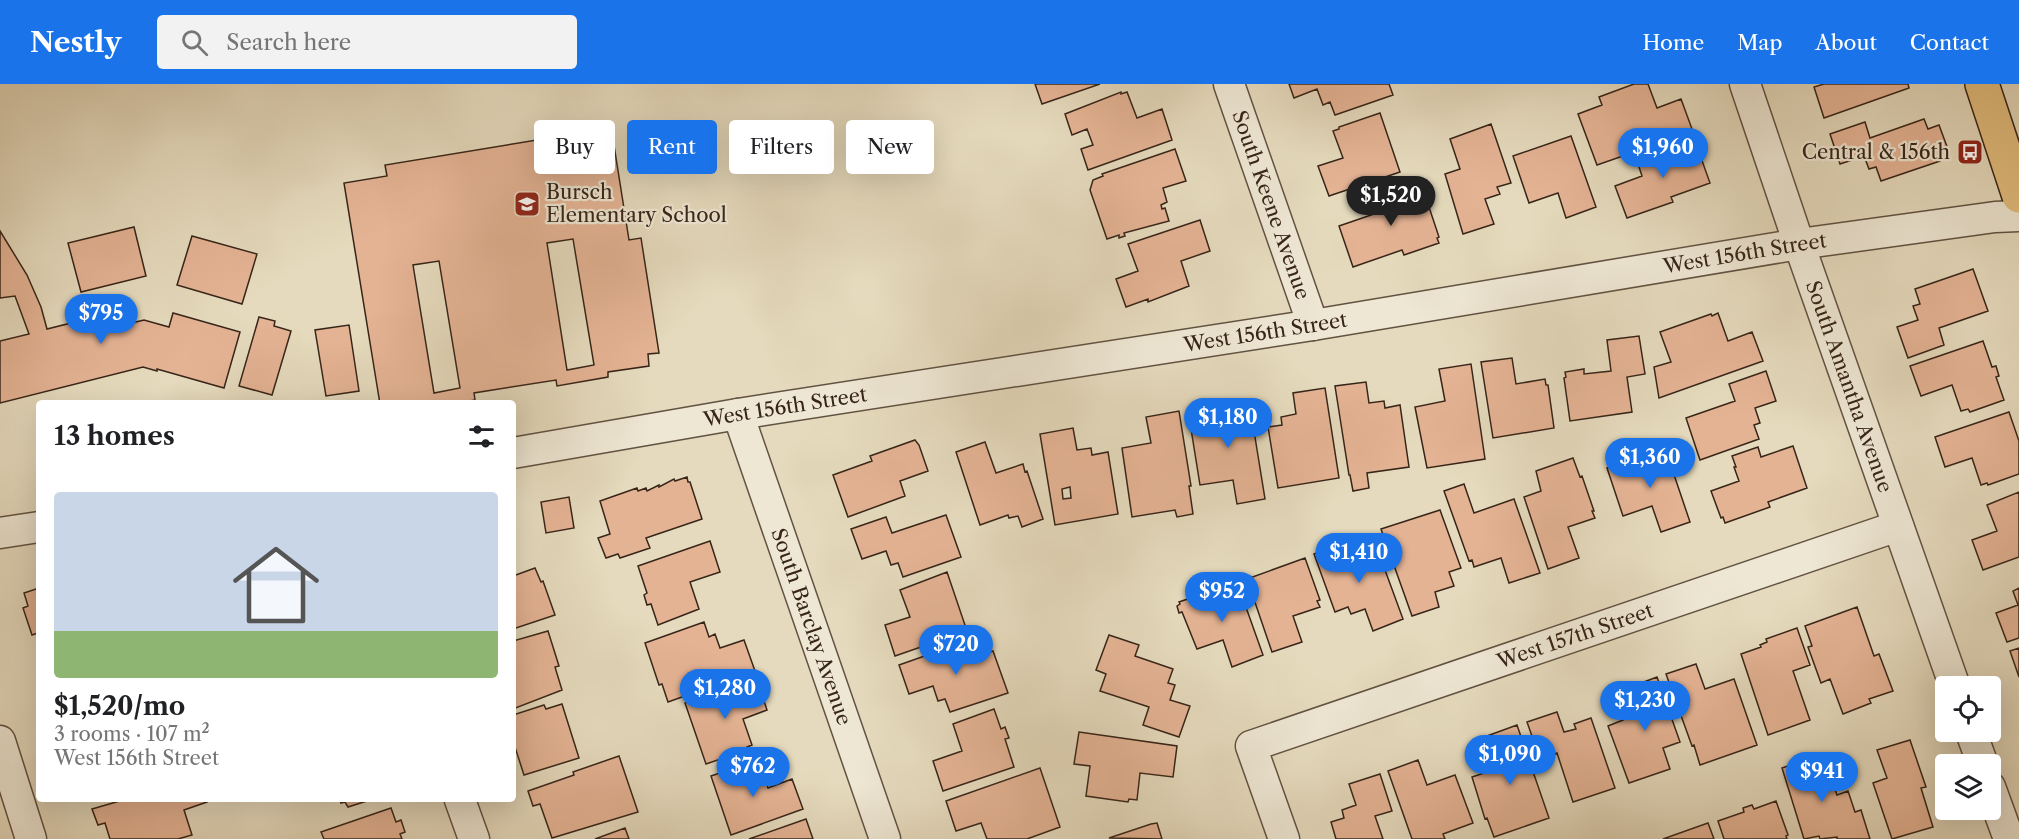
<!DOCTYPE html>
<meta charset="utf-8">
<style>
body{margin:0;font-family:"Libre Caslon Text",serif;background:#f2f2f2;color:#202124;height:100vh;display:flex;flex-direction:column;font-size:22px;white-space:nowrap}
*{box-sizing:border-box;margin:0}
p{font-size:20px;color:#757577}
.icon{flex:none;width:33px;height:33px;fill:none;stroke:currentColor;stroke-width:2;stroke-linecap:round;stroke-linejoin:round}
.map{position:relative;flex:1;overflow:hidden}
.drawer{position:absolute;left:36px;top:316px;width:480px;height:402px;display:flex;flex-direction:column;background:#fff;border-radius:6px;box-shadow:0 6px 24px #0002}
.drawer>*{flex:none}
.guide{position:absolute;left:534px;top:36px;width:570px;height:54px;display:flex;gap:12px}
.buttons{position:absolute;left:1935px;top:592px;display:grid;gap:12px}
.buttons a{display:grid;place-items:center;width:66px;height:66px;border-radius:6px;background:#fff;box-shadow:0 6px 24px #0002;font-size:30px}
.price{position:absolute;translate:-50% -51px;padding:0 14px;border-radius:21px;background:#1a73e8;color:#fff;font-size:20px;line-height:39px;filter:drop-shadow(0 2px 3px #0008)}
.price::after{content:'';position:absolute;left:50%;top:36px;width:18px;height:14px;margin-left:-9px;background:inherit;clip-path:polygon(0 0,100% 0,50% 100%)}
.price.current{background:#222;color:#fff}
ul{padding:0;list-style:none}
li{display:grid;align-content:center;gap:12px;height:318px;padding:0 18px}
li span{display:grid;place-items:center;height:186px;border-radius:6px;color:#555}
li>.icon{margin-inline-start:auto}
span .icon{width:108px;height:108px;fill:#fffc;stroke-width:1}
li b{font-size:26px}
h2{display:flex;justify-content:space-between;align-items:center;height:72px;padding:0 18px;font-size:26px}
.tag{padding:0 21px;border-radius:6px;background:#fff;box-shadow:0 6px 24px #0002;font-size:21px;line-height:54px}
.tag.current{background:#1a73e8;color:#fff}
header{display:flex;align-items:center;gap:36px;box-sizing:border-box;height:84px;padding:0 30px;background:#1a73e8;color:#fff}
header strong{font-size:28px}
nav{display:flex;gap:33px;margin-inline-start:auto;font-size:21px}
.search{width:420px;height:54px;background:#f2f2f2;display:flex;align-items:center;gap:15px;box-sizing:border-box;padding:0 21px;border-radius:6px;color:#757577;font-size:22px}
.map>svg:first-child{display:block}
.building{fill:#e4b394;stroke:#372519;stroke-width:1.5;fill-rule:evenodd}
.lines{fill:none;stroke-linecap:round;stroke-linejoin:round}
.street-casing{stroke:#625242;stroke-width:33}
.primary-casing{stroke:#372519;stroke-width:36}
.street{stroke:#eee7d4;stroke-width:30}
.primary{stroke:#e2bd7e;stroke-width:33}
.labels{text-anchor:middle;stroke-width:4.5;stroke-linejoin:round;paint-order:stroke}
.poi-label{font-size:20px;fill:#372519;stroke:#eee7d4;text-anchor:end}
.street-label{font-size:20px;fill:#372519;stroke:#eee7d4}
</style>
<header>
<strong>Nestly</strong>
<div class="search"><svg class="icon" aria-label="search" viewBox="0 0 24 24"><circle cx="10" cy="10" r="6"/><path d="M15 15l6 6"/></svg>Search here</div>
<nav><a>Home</a><a>Map</a><a>About</a><a>Contact</a></nav>
</header>
<div class="map">
<svg width="2019" height="755" viewBox="0 0 2019 755">
<rect width="100%" height="100%" fill="#e5dabd"/>
<filter id="stains"><feTurbulence type="fractalNoise" baseFrequency=".00333" numOctaves="4"/><feColorMatrix values="0 0 0 0 .2 0 0 0 0 .09 0 0 0 0 .02 0 0 0 .5 -.17"/></filter>
<radialGradient id="worn" r=".72"><stop offset=".6" stop-color="#630" stop-opacity="0"/><stop offset="1" stop-color="#630" stop-opacity=".3"/></radialGradient>
<!-- building -->
<path class="building" d="M 1035,0 L 1100,0 L 1042,20 Z
M 1289,0 L 1389,0 L 1393,11 L 1335,31 L 1330,18 L 1323,21 L 1317,5 L 1294,14 Z
M 1634,0 L 1648,0 L 1657,24 L 1681,15 L 1692,45 L 1623,69 L 1623,72 L 1597,81 L 1578,30 L 1602,21 L 1599,13 Z
M 1824,0 L 1908,0 L 1909,4 L 1824,34 L 1814,3 Z
M 1121,8 L 1121,10 L 1127,8 L 1137,34 L 1162,25 L 1172,56 L 1088,86 L 1081,65 L 1093,61 L 1087,45 L 1072,51 L 1065,30 Z
M 1380,29 L 1400,88 L 1329,112 L 1318,82 L 1343,74 L 1333,47 L 1339,45 L 1339,43 Z
M 1924,35 L 1928,45 L 1939,41 L 1949,68 L 1937,72 L 1940,77 L 1881,97 L 1876,83 L 1869,85 L 1864,72 L 1840,80 L 1830,50 L 1865,38 L 1870,54 Z
M 1491,40 L 1511,99 L 1497,103 L 1500,110 L 1485,115 L 1494,140 L 1463,150 L 1445,90 L 1460,85 L 1450,55 Z
M 567,51 L 569,62 L 613,55 L 629,156 L 641,154 L 659,269 L 648,270 L 649,282 L 608,288 L 608,293 L 557,302 L 556,296 L 474,309 L 475,316 L 453,320 L 380,320 L 344,99 L 387,92 L 385,81 ZM 573,155 L 594,281 L 567,286 L 547,159 ZM 439,177 L 460,304 L 434,309 L 413,181 Z
M 1571,52 L 1596,123 L 1566,134 L 1558,109 L 1529,119 L 1513,72 Z
M 1695,57 L 1710,99 L 1671,113 L 1673,118 L 1627,134 L 1615,102 L 1642,92 L 1637,77 Z
M 1175,65 L 1186,97 L 1163,104 L 1167,118 L 1161,121 L 1162,125 L 1165,124 L 1169,137 L 1124,149 L 1125,152 L 1119,154 L 1119,151 L 1107,155 L 1090,106 L 1093,96 L 1103,92 L 1102,90 Z
M 1422,102 L 1439,153 L 1437,154 L 1439,159 L 1404,171 L 1402,166 L 1353,183 L 1339,142 L 1374,130 L 1369,112 L 1389,105 L 1391,112 Z
M 1200,136 L 1210,167 L 1181,177 L 1189,202 L 1148,218 L 1148,215 L 1126,223 L 1116,195 L 1138,187 L 1128,160 Z
M 134,143 L 146,192 L 81,208 L 68,159 Z
M 0,147 L 27,191 L 41,223 L 47,245 L 115,228 L 119,242 L 144,236 L 169,243 L 173,229 L 240,248 L 224,304 L 157,285 L 157,287 L 143,283 L 0,319 L 0,257 L 29,250 L 15,212 L 0,214 Z
M 192,152 L 257,170 L 242,220 L 177,201 Z
M 1973,185 L 1988,227 L 1939,244 L 1944,261 L 1908,274 L 1897,243 L 1918,236 L 1913,222 L 1920,220 L 1915,205 Z
M 1718,229 L 1728,257 L 1752,248 L 1763,277 L 1659,314 L 1654,283 L 1671,278 L 1660,248 L 1711,230 L 1712,232 Z
M 259,233 L 275,237 L 274,242 L 291,247 L 272,311 L 239,302 Z
M 349,241 L 359,307 L 326,312 L 315,246 Z
M 1639,252 L 1645,290 L 1627,293 L 1632,328 L 1570,337 L 1564,294 L 1566,293 L 1565,288 L 1584,285 L 1584,290 L 1611,287 L 1607,256 Z
M 1983,257 L 1992,283 L 1996,282 L 1999,292 L 1996,293 L 2004,316 L 1970,328 L 1968,325 L 1961,327 L 1952,301 L 1921,312 L 1910,282 Z
M 1512,274 L 1516,300 L 1545,295 L 1546,301 L 1548,301 L 1554,344 L 1493,354 L 1481,278 Z
M 1471,280 L 1485,375 L 1427,384 L 1415,323 L 1445,317 L 1439,285 Z
M 1766,287 L 1776,317 L 1755,324 L 1760,339 L 1754,341 L 1759,355 L 1700,376 L 1686,334 L 1735,317 L 1729,300 Z
M 1366,298 L 1369,319 L 1384,317 L 1385,324 L 1400,321 L 1409,383 L 1367,389 L 1369,404 L 1353,407 L 1350,391 L 1349,391 L 1335,302 Z
M 1325,304 L 1339,394 L 1278,404 L 1268,343 L 1282,341 L 1281,333 L 1296,330 L 1293,309 Z
M 1252,316 L 1257,346 L 1254,347 L 1265,415 L 1237,420 L 1233,396 L 1200,401 L 1188,326 L 1220,321 L 1224,347 L 1228,346 L 1224,320 Z
M 1179,327 L 1191,402 L 1189,402 L 1193,430 L 1177,433 L 1175,426 L 1132,433 L 1122,364 L 1151,359 L 1146,333 Z
M 2009,328 L 2019,357 L 2019,390 L 1988,401 L 1987,399 L 1981,401 L 1972,374 L 1945,383 L 1935,353 Z
M 1073,344 L 1077,366 L 1091,364 L 1092,371 L 1108,368 L 1118,430 L 1055,441 L 1040,350 ZM 1070,403 L 1071,414 L 1063,415 L 1062,405 Z
M 915,356 L 919,361 L 928,387 L 900,397 L 905,412 L 848,433 L 833,391 L 872,377 L 870,372 Z
M 985,358 L 996,389 L 1023,380 L 1025,388 L 1027,387 L 1043,435 L 1022,443 L 1018,432 L 1009,434 L 1008,431 L 980,441 L 956,368 Z
M 1793,362 L 1807,404 L 1768,418 L 1770,423 L 1725,439 L 1723,433 L 1721,434 L 1711,407 L 1739,397 L 1734,383 L 1736,383 L 1732,372 L 1758,363 L 1761,373 Z
M 1665,364 L 1690,438 L 1661,448 L 1652,422 L 1623,432 L 1607,384 Z
M 1573,374 L 1580,393 L 1582,392 L 1594,427 L 1592,427 L 1595,434 L 1568,443 L 1579,474 L 1548,485 L 1524,413 L 1541,407 L 1536,387 Z
M 687,393 L 688,398 L 690,398 L 702,435 L 646,454 L 650,464 L 620,474 L 618,470 L 606,474 L 598,454 L 610,450 L 600,417 L 637,404 L 638,407 L 646,404 L 647,407 L 659,401 L 659,403 L 674,395 L 675,397 Z
M 1464,400 L 1474,429 L 1514,415 L 1540,489 L 1509,499 L 1501,474 L 1474,483 L 1472,476 L 1469,477 L 1444,407 Z
M 2019,408 L 2019,473 L 1983,486 L 1972,456 L 1997,447 L 1987,421 Z
M 569,413 L 574,444 L 546,449 L 541,418 Z
M 1440,426 L 1461,484 L 1449,488 L 1454,502 L 1435,508 L 1439,523 L 1412,532 L 1381,445 Z
M 946,431 L 961,473 L 903,493 L 898,479 L 891,481 L 886,467 L 862,475 L 851,445 L 886,433 L 892,449 Z
M 1356,455 L 1362,473 L 1378,467 L 1403,535 L 1373,547 L 1365,525 L 1351,530 L 1348,523 L 1335,528 L 1314,470 Z
M 710,457 L 720,488 L 690,498 L 699,525 L 658,541 L 651,520 L 647,521 L 644,511 L 647,509 L 638,482 Z
M 1305,474 L 1320,516 L 1317,517 L 1320,523 L 1293,532 L 1302,558 L 1272,568 L 1247,495 Z
M 535,484 L 541,498 L 543,497 L 555,531 L 513,545 L 513,492 Z
M 947,488 L 967,547 L 895,572 L 885,541 L 910,533 L 900,506 Z
M 1237,498 L 1263,571 L 1232,583 L 1223,556 L 1197,565 L 1182,528 L 1179,529 L 1177,522 L 1180,520 L 1179,518 Z
M 39,504 L 39,551 L 38,549 L 32,551 L 23,524 L 28,522 L 24,509 Z
M 2019,504 L 2019,554 L 2007,558 L 1996,529 L 2018,521 L 2013,507 Z
M 1857,523 L 1874,572 L 1879,570 L 1893,607 L 1869,615 L 1871,619 L 1843,630 L 1830,595 L 1821,599 L 1808,563 L 1812,562 L 1805,542 Z
M 704,538 L 709,553 L 715,550 L 720,564 L 744,556 L 755,587 L 668,618 L 662,600 L 659,601 L 645,559 Z
M 1797,544 L 1810,581 L 1793,587 L 1810,636 L 1768,651 L 1741,570 L 1761,563 L 1760,561 L 1767,558 L 1766,555 Z
M 548,547 L 559,582 L 555,583 L 562,606 L 513,625 L 513,557 Z
M 1109,551 L 1139,561 L 1135,572 L 1173,585 L 1168,599 L 1175,601 L 1170,616 L 1190,622 L 1179,653 L 1143,641 L 1149,623 L 1100,607 L 1106,590 L 1096,586 Z
M 970,556 L 976,572 L 993,567 L 1008,609 L 950,628 L 945,615 L 938,617 L 933,602 L 909,610 L 899,581 Z
M 2019,564 L 2019,593 L 2010,567 Z
M 1696,580 L 1705,605 L 1734,595 L 1757,661 L 1700,681 L 1694,661 L 1692,662 L 1666,590 Z
M 1657,593 L 1680,658 L 1663,664 L 1670,685 L 1629,699 L 1608,642 L 1623,636 L 1620,629 L 1635,624 L 1628,604 Z
M 757,596 L 767,626 L 743,635 L 752,661 L 747,663 L 747,666 L 706,680 L 685,619 Z
M 562,620 L 579,674 L 524,691 L 513,657 L 513,631 L 544,621 L 546,625 Z
M 994,625 L 1001,645 L 1005,643 L 1009,654 L 1005,655 L 1014,683 L 943,707 L 933,677 L 962,667 L 953,640 Z
M 1557,628 L 1564,648 L 1576,645 L 1574,640 L 1591,634 L 1615,704 L 1573,718 L 1557,669 L 1540,675 L 1527,638 Z
M 1517,641 L 1549,734 L 1494,753 L 1487,734 L 1485,735 L 1472,693 L 1499,684 L 1487,652 Z
M 1079,648 L 1177,662 L 1173,693 L 1140,689 L 1137,716 L 1129,715 L 1128,718 L 1086,712 L 1090,682 L 1074,680 Z
M 1910,656 L 1926,703 L 1921,704 L 1933,743 L 1892,755 L 1873,699 L 1887,694 L 1877,666 Z
M 1820,671 L 1824,683 L 1827,682 L 1837,711 L 1848,707 L 1855,728 L 1861,726 L 1870,755 L 1837,755 L 1837,753 L 1820,755 L 1819,752 L 1804,755 L 1782,684 Z
M 619,672 L 638,728 L 552,754 L 540,720 L 533,722 L 528,707 L 574,691 L 573,688 Z
M 1418,676 L 1427,701 L 1455,691 L 1473,739 L 1443,750 L 1445,755 L 1412,755 L 1388,687 Z
M 759,677 L 768,704 L 792,695 L 803,725 L 731,751 L 711,692 L 752,678 L 753,679 Z
M 1040,684 L 1060,743 L 1027,755 L 987,755 L 981,739 L 956,747 L 946,717 Z
M 1380,690 L 1392,727 L 1375,732 L 1383,755 L 1336,755 L 1331,738 L 1344,734 L 1342,726 L 1356,721 L 1349,700 Z
M 123,716 L 206,716 L 207,718 L 184,726 L 192,751 L 178,755 L 110,755 L 105,739 L 98,741 L 92,725 Z
M 340,716 L 370,716 L 348,723 L 345,718 L 341,719 Z
M 1776,717 L 1788,751 L 1786,752 L 1787,755 L 1724,755 L 1718,737 L 1744,728 L 1743,724 L 1752,721 L 1754,725 Z
M 391,724 L 396,738 L 401,736 L 405,748 L 400,750 L 402,755 L 324,755 L 321,748 Z
M 806,735 L 813,755 L 749,755 Z
M 1157,739 L 1162,755 L 1109,754 L 1151,740 Z
M 1708,739 L 1714,755 L 1663,755 Z
M 625,744 L 629,755 L 595,755 Z"/>
<g class="lines">
<!-- street casing -->
<g class="street-casing">
<g id="street">
<path id="s1" d="M 1229,0 L 1313,241"/>
<path id="s2" d="M 1745,0 L 1799,160 L 1955,603"/>
<path id="s3" d="M 738,330 L 885,755"/>
<path id="s4" d="M 513,369 L 738,330 L 1313,241 L 1799,160 L 1995,133 L 2019,132"/>
<path d="M 0,449 L 39,443"/>
<path d="M 1971,648 L 1983,681"/>
<path d="M 0,657 L 31,755"/>
<path d="M 1990,703 L 2009,755"/>
<path d="M 460,716 L 474,755"/>
<path id="s5" d="M 1284,755 L 1251,662 L 1898,442"/>
</g>
</g>
<!-- primary casing -->
<g class="primary-casing">
<path id="primary" d="M 1982,0 L 2019,112"/>
</g>
<!-- street -->
<use href="#street" class="street"/>
<!-- primary -->
<use href="#primary" class="primary"/>
</g>
<!-- icons -->
<defs>
<g id="bus-square" transform="scale(1.35)"><rect x="-9" y="-9" width="18" height="18" rx="4" fill="#8f2418" stroke="#eee7d4"/><path d="M-5-6H5V4H4V6H2V4H-2V6H-4V4H-5ZM-3.5-4V0h7V-4ZM-3.5 1.2v1.5H-2V1.2ZM2 1.2v1.5H3.5V1.2Z" fill="#fff"/></g>
<g id="school-square" transform="scale(1.35)"><rect x="-9" y="-9" width="18" height="18" rx="4" fill="#8f2418" stroke="#eee7d4"/><path d="M0-5L7-2L0 1L-7-2ZM-4 1L0 2.5L4 1V4Q0 6-4 4Z" fill="#fff"/></g>
</defs>
<g fill-rule="evenodd">
<use href="#bus-square" x="1970" y="68"/>
<use href="#school-square" x="527" y="120"/>
</g>
<g class="labels">
<!-- poi labels -->
<g class="poi-label">
<text x="1950" y="75">Central &amp; 156th</text>
<text x="546" y="115" text-anchor="start">Bursch<tspan x="546" dy="23">Elementary School</tspan></text>
</g>
<!-- street labels -->
<g class="street-label">
<text dy="7" stroke="none"><textPath href="#s1" startOffset="128">South Keene Avenue</textPath></text>
<text dy="7" stroke="none"><textPath href="#s4" startOffset="1248">West 156th Street</textPath></text>
<text dy="7" stroke="none"><textPath href="#s4" startOffset="762">West 156th Street</textPath></text>
<text dy="7" stroke="none"><textPath href="#s2" startOffset="320">South Amantha Avenue</textPath></text>
<text dy="7" stroke="none"><textPath href="#s4" startOffset="276">West 156th Street</textPath></text>
<text dy="7" stroke="none"><textPath href="#s3" startOffset="225">South Barclay Avenue</textPath></text>
<text dy="7" stroke="none"><textPath href="#s5" startOffset="441">West 157th Street</textPath></text>
</g>
</g>
<rect width="100%" height="100%" filter="url(#stains)"/>
<rect width="100%" height="100%" fill="url(#worn)"/>
</svg>
<div class="buttons">
<a><svg class="icon" aria-label="locate" viewBox="0 0 24 24"><circle cx="12" cy="12" r="6"/><path d="M12 2v4M12 18v4M2 12h4M18 12h4"/></svg></a>
<a><svg class="icon" aria-label="layers" viewBox="0 0 24 24"><path d="M12 4l9 5-9 5-9-5zM3 14l9 5 9-5"/></svg></a>
</div>
<b class="price" style="left:1663px;top:95px">$1,960</b>
<b class="price current" style="left:1391px;top:143px">$1,520</b>
<b class="price" style="left:101px;top:261px">$795</b>
<b class="price" style="left:1228px;top:365px">$1,180</b>
<b class="price" style="left:1650px;top:405px">$1,360</b>
<b class="price" style="left:1359px;top:500px">$1,410</b>
<b class="price" style="left:1222px;top:539px">$952</b>
<b class="price" style="left:956px;top:592px">$720</b>
<b class="price" style="left:725px;top:636px">$1,280</b>
<b class="price" style="left:1645px;top:648px">$1,230</b>
<b class="price" style="left:1510px;top:702px">$1,090</b>
<b class="price" style="left:753px;top:714px">$762</b>
<b class="price" style="left:1822px;top:719px">$941</b>
<div class="guide">
<a class="tag">Buy</a>
<a class="tag current">Rent</a>
<a class="tag">Filters</a>
<a class="tag">New</a>
</div>
<section class="drawer">
<h2>13 homes<svg class="icon" aria-label="filters" viewBox="0 0 24 24"><path d="M4 7h16M4 17h16"/><circle cx="9" cy="7" r="2"/><circle cx="15" cy="17" r="2"/></svg></h2>
<ul>
<li><span style="background:linear-gradient(#c9d6e8 75%,#8fb573 0)"><svg class="icon" aria-label="home" viewBox="0 0 24 24"><path d="M3 11l9-7 9 7M6 9v11h12V9"/></svg></span><div><b>$1,520/mo</b><p>3 rooms · 107 m²</p><p>West 156th Street</p></div></li>
</ul>
</section>
</div>
